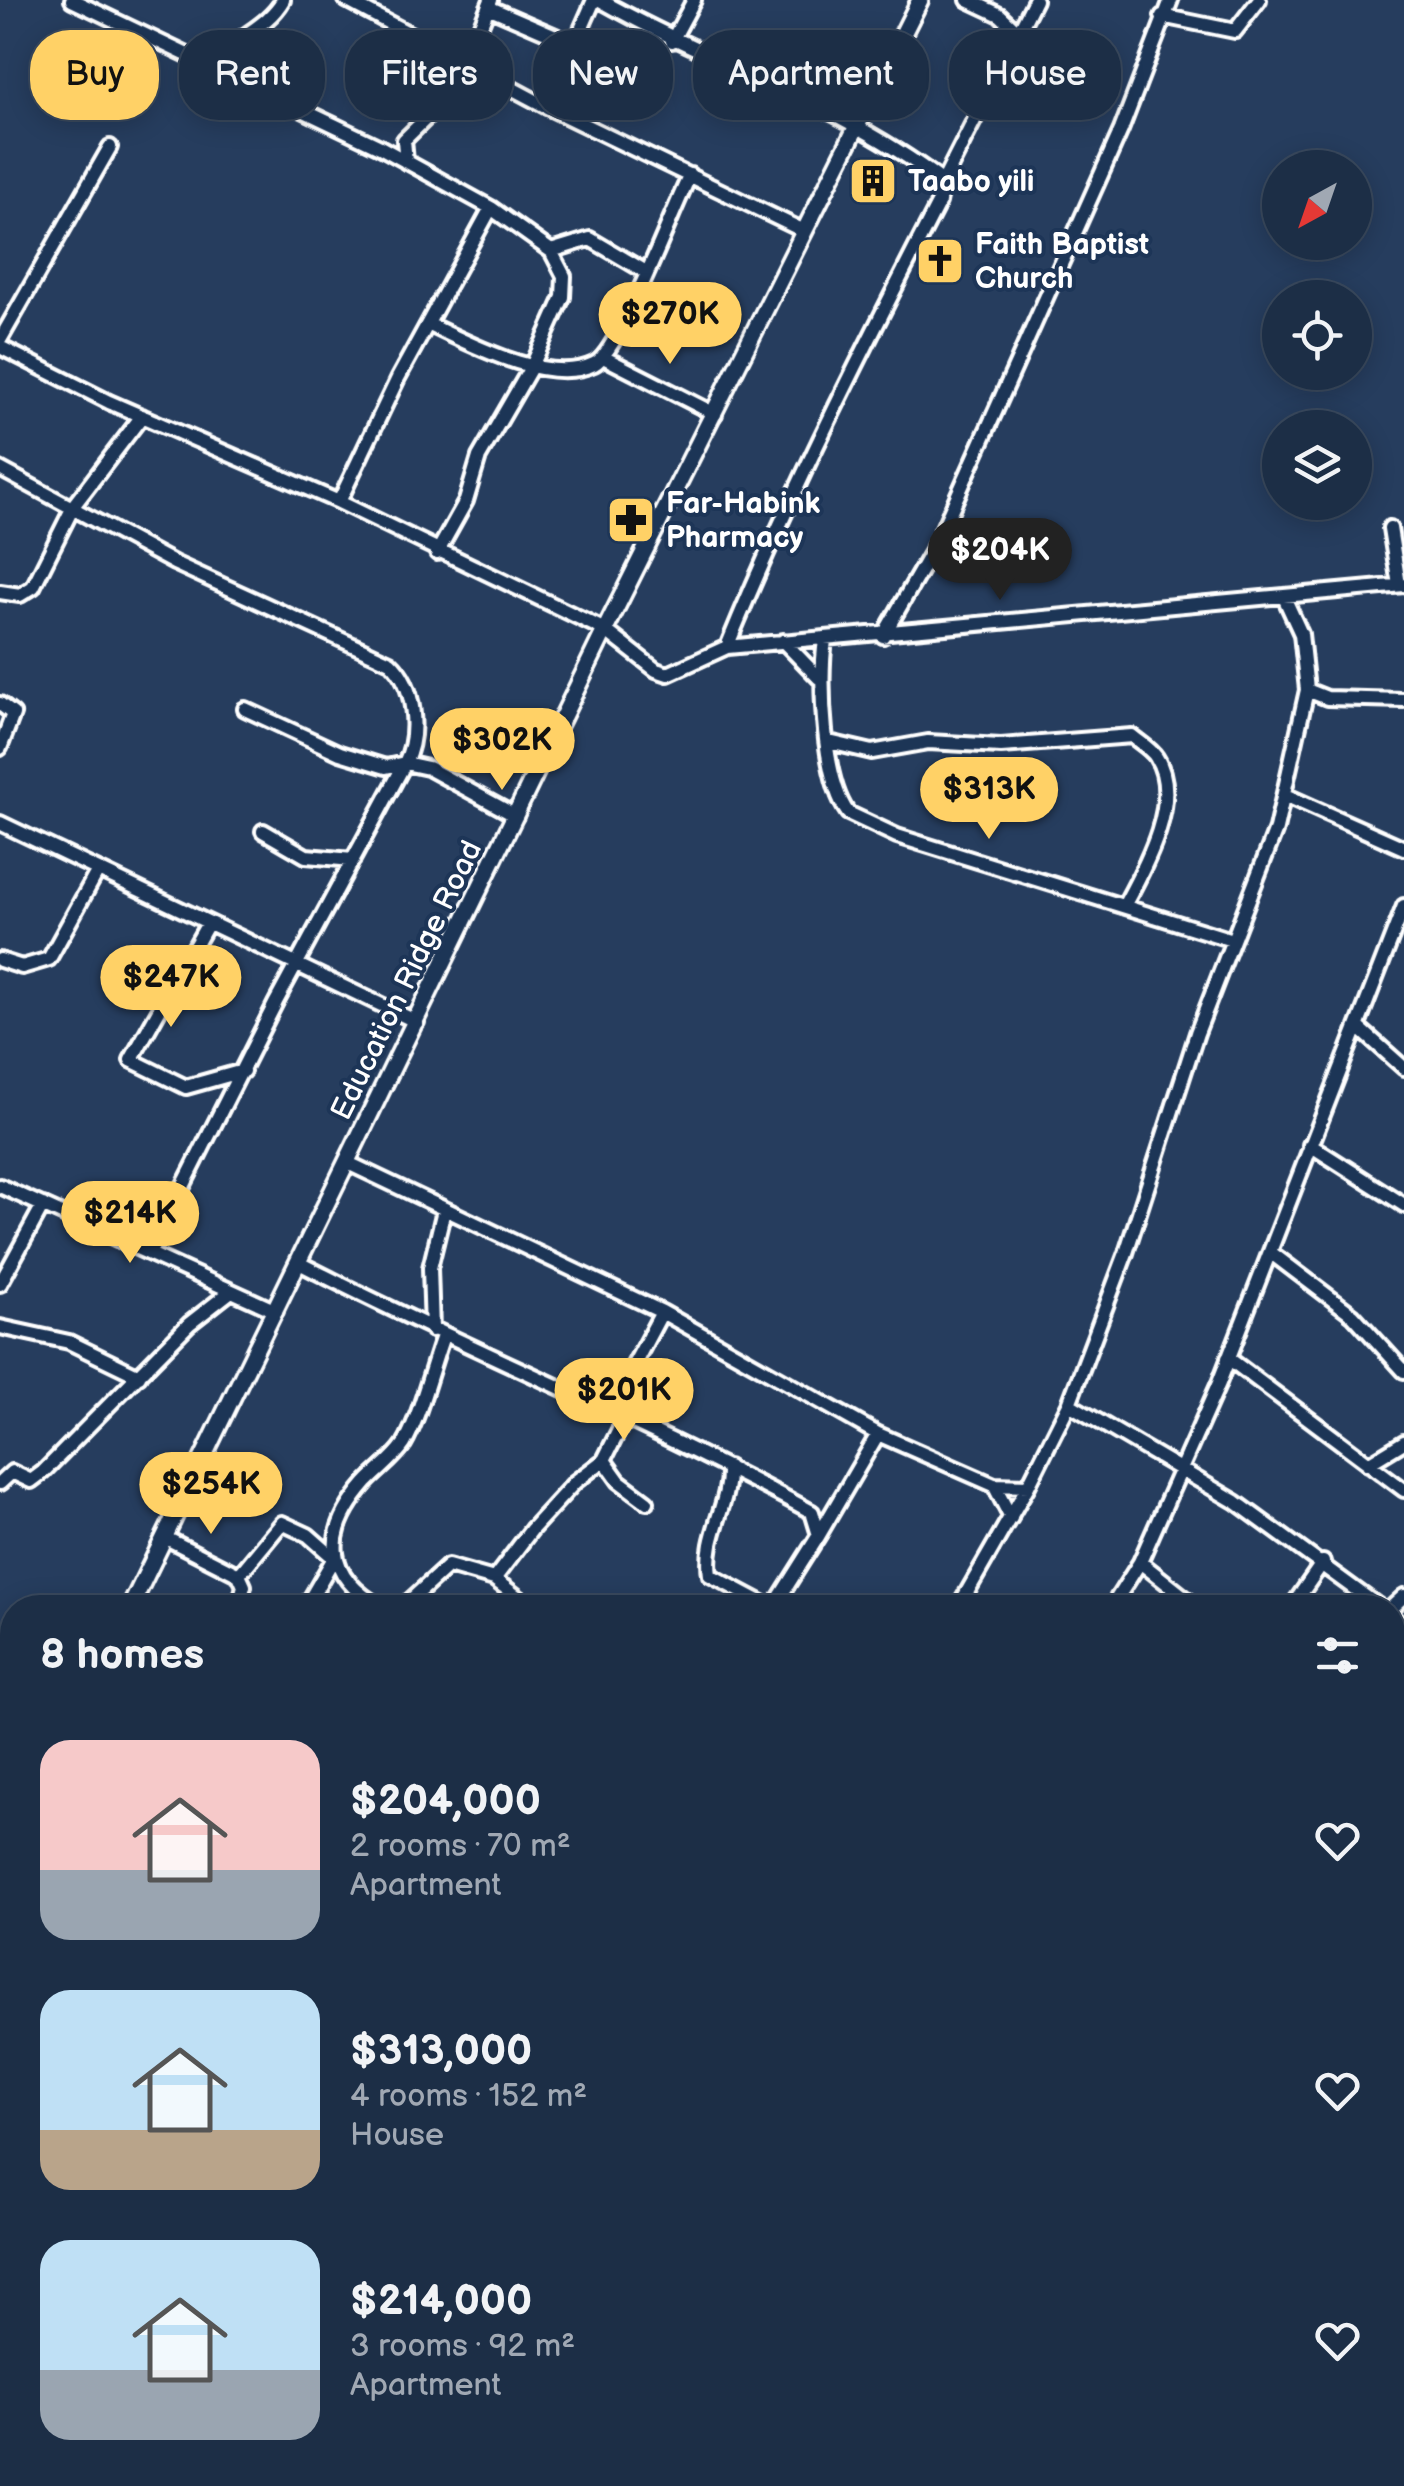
<!DOCTYPE html>
<meta charset="utf-8">
<style>
body{margin:0;font-family:"Balsamiq Sans",sans-serif;background:#293a51;color:#f1f3f6;height:100vh;display:flex;flex-direction:column;font-size:38px;white-space:nowrap}
*{box-sizing:border-box;margin:0}
p{font-size:32px;color:#a0a8b3}
.icon{flex:none;width:55px;height:55px;fill:none;stroke:currentColor;stroke-width:2;stroke-linecap:round;stroke-linejoin:round}
.map{position:relative;flex:1;overflow:hidden}
.side{position:absolute;left:0px;top:1595px;width:1405px;height:892px;display:flex;flex-direction:column;background:#1c2e46;border-radius:40px 40px 0 0;box-shadow:0 5px 25px #0003,0 0 0 2px #3a4a5f}
.side>*{flex:none}
.banner{position:absolute;left:30px;top:30px;width:1345px;height:90px;display:flex;gap:20px}
.needle{width:65px;rotate:220deg}
.buttons{position:absolute;left:1262px;top:150px;display:grid;gap:20px}
.buttons a{display:grid;place-items:center;width:110px;height:110px;border-radius:50%;background:#1c2e46;box-shadow:0 5px 25px #0003,0 0 0 2px #3a4a5f;font-size:50px}
.price{position:absolute;translate:-50% -85px;padding:0 22px;border-radius:35px;background:#ffd166;color:#111;font-size:32px;line-height:65px;filter:drop-shadow(0 2px 5px #0008)}
.price::after{content:'';position:absolute;left:50%;top:60px;width:30px;height:22px;margin-left:-15px;background:inherit;clip-path:polygon(0 0,100% 0,50% 100%)}
.price.selected{background:#222;color:#fff}
ul{padding:0;list-style:none}
li{display:flex;align-items:center;gap:30px;height:250px;padding:0 40px}
li span{display:grid;place-items:center;flex:none;width:280px;height:200px;border-radius:30px;color:#555}
li>.icon{margin-inline-start:auto}
span .icon{width:120px;height:120px;fill:#fffc;stroke-width:1}
li b{font-size:42px}
h2{display:flex;justify-content:space-between;align-items:center;height:120px;padding:0 40px;font-size:42px}
.chip{padding:0 35px;border-radius:40px;background:#1c2e46;box-shadow:0 5px 25px #0003,0 0 0 2px #3a4a5f;font-size:35px;line-height:90px}
.chip.selected{background:#ffd166;color:#111}
.map>svg:first-child{display:block}
.lines{fill:none;stroke-linecap:round;stroke-linejoin:round}
.stream{stroke:#a4aebb;stroke-width:2.5}
.minor-casing{stroke:#fff;stroke-width:20}
.major-casing{stroke:#fff;stroke-width:22}
.minor{stroke:#1d3557;stroke-width:12}
.major{stroke:#1d3557;stroke-width:15}
.labels{text-anchor:middle;stroke-width:8;stroke-linejoin:round;paint-order:stroke}
.poi-label{font-size:30px;font-weight:bold;fill:#fff;stroke:#1d3557;text-anchor:start}
.street-label{font-size:30px;fill:#fff;stroke:#1d3557}
</style>
<div class="map">
<svg width="1404" height="2486" viewBox="0 0 1404 2486">
<rect width="100%" height="100%" fill="#263d5e"/>
<filter id="ink" filterUnits="userSpaceOnUse"><feTurbulence type="fractalNoise" baseFrequency=".01" numOctaves="2"/><feDisplacementMap in="SourceGraphic" scale="20" xChannelSelector="R" yChannelSelector="G"/><feConvolveMatrix kernelMatrix="1 2 1 2 8 2 1 2 1" color-interpolation-filters="sRGB"/></filter>
<g filter="url(#ink)">
<g class="lines">
<!-- stream -->
<path class="stream" d="M 0,2099 L 3,2139 L 12,2158
M 205,2475 L 213,2486"/>
<!-- minor casing -->
<g class="minor-casing">
<path id="minor" d="M 72,0 L 380,147 L 491,208 L 551,251 L 564,276 L 563,297 L 533,364 L 479,457 L 466,501 L 437,553
M 346,0 L 547,107 L 804,231
M 600,0 C 713,64 838,102 943,182
M 968,0 L 1000,15 L 1019,33
M 488,7 L 574,44
M 1162,16 L 1235,31 L 1259,0
M 672,41 L 694,0
M 215,67 C 231,36 265,31 283,0
M 547,107 L 594,0
M 406,162 L 404,140 L 455,90 L 491,0
M 551,251 L 590,239 L 646,272
M 428,324 C 470,344 548,386 594,364 C 620,352 673,208 690,175
M 0,340 L 110,147
M 0,347 L 109,402 L 339,502 L 605,630 L 656,670 L 668,674 L 727,647 L 1404,585
M 605,358 L 715,414
M 0,469 L 174,563 L 390,662 C 415,685 420,733 405,763 L 276,1002 L 150,1252
M 339,502 L 398,378 L 491,208
M 1390,528 L 1399,585
M 0,592 L 20,595 L 33,587 L 74,505 L 142,416
M 883,636 L 936,544 L 1121,130 L 1171,0
M 825,640 C 819,682 823,779 848,813 L 897,836 L 1232,940
M 783,641 L 819,678
M 727,647 C 789,495 864,348 939,202 L 943,182 L 1035,0
M 1307,690 L 1327,698 L 1404,700
M 0,704 L 13,714 L 0,748
M 245,709 L 340,753 L 386,767 L 405,763 L 428,768 L 516,816
M 829,742 L 872,752 L 928,742 L 1001,746 L 1132,736 C 1139,742 1151,749 1156,757 C 1183,799 1145,867 1125,904
M 1287,796 L 1404,848
M 0,823 L 417,1022
M 263,831 L 306,856 L 353,860
M 207,925 L 131,1060 L 186,1087 L 243,1071
M 0,960 L 22,967 L 49,959 L 97,872
M 1358,1027 L 1404,1068
M 1310,1145 L 1404,1205
M 348,1163 L 662,1312 L 878,1434 L 994,1485 L 1028,1486
M 0,1186 L 276,1311
M 1270,1252 L 1353,1315 L 1404,1371
M 299,1263 C 468,1350 645,1421 812,1512 L 819,1535 L 878,1434
M 0,1284 L 43,1205
M 0,1327 L 69,1342 L 139,1376
M 432,1330 L 430,1268 L 444,1210
M 1228,1358 L 1404,1490
M 1069,1404 L 1236,1502 L 1381,1608
M 604,1460 L 619,1481 L 647,1502
M 1368,1464 L 1404,1442
M 728,1467 C 730,1505 704,1535 710,1575 L 772,1608
M 0,1483 L 12,1472 L 31,1481 L 43,1472 L 189,1324 L 230,1292
M 994,1485 L 1011,1518
M 164,1537 L 239,1575 L 244,1586 L 238,1608
M 1140,1562 L 1198,1608
M 239,1575 L 282,1523 L 308,1535 L 334,1558
M 494,1579 L 532,1529 L 575,1482 L 604,1460 L 624,1420 L 620,1391 L 662,1312
M 305,1608 L 334,1558
M 382,1608 C 323,1575 323,1532 366,1483 C 378,1470 394,1459 404,1444 C 419,1419 432,1366 443,1336
M 402,1608 L 448,1566 L 494,1579 L 532,1608
M 773,1608 L 819,1535
M 958,1608 L 1028,1486 L 1069,1404 L 1126,1253 L 1197,1033 L 1276,829 L 1307,690 L 1301,634 L 1284,597
M 1111,1608 L 1140,1562 L 1219,1383 L 1404,906
M 1291,1608 L 1323,1562
M 1391,1608 L 1404,1596
M 1392,1617 L 1404,1627
M 0,1648 L 12,1654
M 1392,1758 L 1404,1767
M 1392,1788 L 1404,1776
M 1392,1959 L 1404,1949
M 1392,2138 L 1404,2154
M 1392,2234 L 1404,2226
M 1392,2375 L 1404,2369
M 0,2394 L 12,2402
M 0,2453 L 12,2435
M 574,2475 L 580,2486
M 1041,2475 L 1048,2486
M 1171,2475 L 1178,2486
M 1355,2475 L 1363,2486
M 732,2486 L 749,2475
M 1209,2486 L 1225,2475"/>
</g>
<!-- major casing -->
<g class="major-casing">
<path id="major" d="M 130,1608 L 605,630 L 920,0
M 0,1873 L 12,1847"/>
</g>
<!-- minor -->
<use href="#minor" class="minor"/>
<!-- major -->
<use href="#major" class="major"/>
</g>
</g>
<!-- icons -->
<defs>
<g id="building-square" transform="scale(2.5)"><rect x="-9" y="-9" width="18" height="18" rx="4" fill="#ffd166" stroke="#1d3557"/><path d="M-4-6H4V6H1V3H-1V6H-4ZM-2.5-4.3h1.7v1.8h-1.7ZM.8-4.3h1.7v1.8H.8ZM-2.5-1h1.7V.8h-1.7ZM.8-1h1.7V.8H.8Z" fill="#111"/></g>
<g id="church-square" transform="scale(2.5)"><rect x="-9" y="-9" width="18" height="18" rx="4" fill="#ffd166" stroke="#1d3557"/><path d="M-1.2-6h2.4v3.5h3.3v2.4h-3.3V6h-2.4V-.1h-3.3v-2.4h3.3Z" fill="#111"/></g>
<g id="pharmacy-square" transform="scale(2.5)"><rect x="-9" y="-9" width="18" height="18" rx="4" fill="#ffd166" stroke="#1d3557"/><path d="M-2-6h4v4h4v4h-4v4h-4v-4h-4v-4h4Z" fill="#111"/></g>
</defs>
<g fill-rule="evenodd">
<use href="#building-square" x="873" y="181"/>
<use href="#church-square" x="940" y="261"/>
<use href="#pharmacy-square" x="631" y="520"/>
</g>
<g class="labels">
<!-- poi labels -->
<g class="poi-label">
<text x="908" y="191">Taabo yili</text>
<text x="975" y="254">Faith Baptist<tspan x="975" dy="34">Church</tspan></text>
<text x="666" y="513">Far-Habink<tspan x="666" dy="34">Pharmacy</tspan></text>
</g>
<!-- street labels -->
<g class="street-label">
<text transform="translate(406 980) rotate(-64)" y="10">Education Ridge Road</text>
</g>
</g>
</svg>
<div class="buttons">
<a><svg class="needle" viewBox="-14 -14 28 28"><path d="M0-13l5 13h-10z" fill="#e53935"/><path d="M0 13l5-13h-10z" fill="#a0a8b3"/></svg></a>
<a><svg class="icon" aria-label="locate" viewBox="0 0 24 24"><circle cx="12" cy="12" r="6"/><path d="M12 2v4M12 18v4M2 12h4M18 12h4"/></svg></a>
<a><svg class="icon" aria-label="layers" viewBox="0 0 24 24"><path d="M12 4l9 5-9 5-9-5zM3 14l9 5 9-5"/></svg></a>
</div>
<b class="price" style="left:670px;top:367px">$270K</b>
<b class="price selected" style="left:1000px;top:603px">$204K</b>
<b class="price" style="left:502px;top:793px">$302K</b>
<b class="price" style="left:989px;top:842px">$313K</b>
<b class="price" style="left:171px;top:1030px">$247K</b>
<b class="price" style="left:130px;top:1266px">$214K</b>
<b class="price" style="left:624px;top:1443px">$201K</b>
<b class="price" style="left:211px;top:1537px">$254K</b>
<div class="banner">
<a class="chip selected">Buy</a>
<a class="chip">Rent</a>
<a class="chip">Filters</a>
<a class="chip">New</a>
<a class="chip">Apartment</a>
<a class="chip">House</a>
</div>
<section class="side">
<h2>8 homes<svg class="icon" aria-label="filters" viewBox="0 0 24 24"><path d="M4 7h16M4 17h16"/><circle cx="9" cy="7" r="2"/><circle cx="15" cy="17" r="2"/></svg></h2>
<ul>
<li><span style="background:linear-gradient(#f6c9c9 65%,#9aa5b1 0)"><svg class="icon" aria-label="home" viewBox="0 0 24 24"><path d="M3 11l9-7 9 7M6 9v11h12V9"/></svg></span><div><b>$204,000</b><p>2 rooms · 70 m²</p><p>Apartment</p></div><svg class="icon" aria-label="heart" viewBox="0 0 24 24"><path d="M12 20l-8-8c-3-5 5-10 8-4 3-6 11-1 8 4z"/></svg></li>
<li><span style="background:linear-gradient(#bfe0f5 70%,#b9a48a 0)"><svg class="icon" aria-label="home" viewBox="0 0 24 24"><path d="M3 11l9-7 9 7M6 9v11h12V9"/></svg></span><div><b>$313,000</b><p>4 rooms · 152 m²</p><p>House</p></div><svg class="icon" aria-label="heart" viewBox="0 0 24 24"><path d="M12 20l-8-8c-3-5 5-10 8-4 3-6 11-1 8 4z"/></svg></li>
<li><span style="background:linear-gradient(#bfe0f5 65%,#9aa5b1 0)"><svg class="icon" aria-label="home" viewBox="0 0 24 24"><path d="M3 11l9-7 9 7M6 9v11h12V9"/></svg></span><div><b>$214,000</b><p>3 rooms · 92 m²</p><p>Apartment</p></div><svg class="icon" aria-label="heart" viewBox="0 0 24 24"><path d="M12 20l-8-8c-3-5 5-10 8-4 3-6 11-1 8 4z"/></svg></li>
</ul>
</section>
</div>
